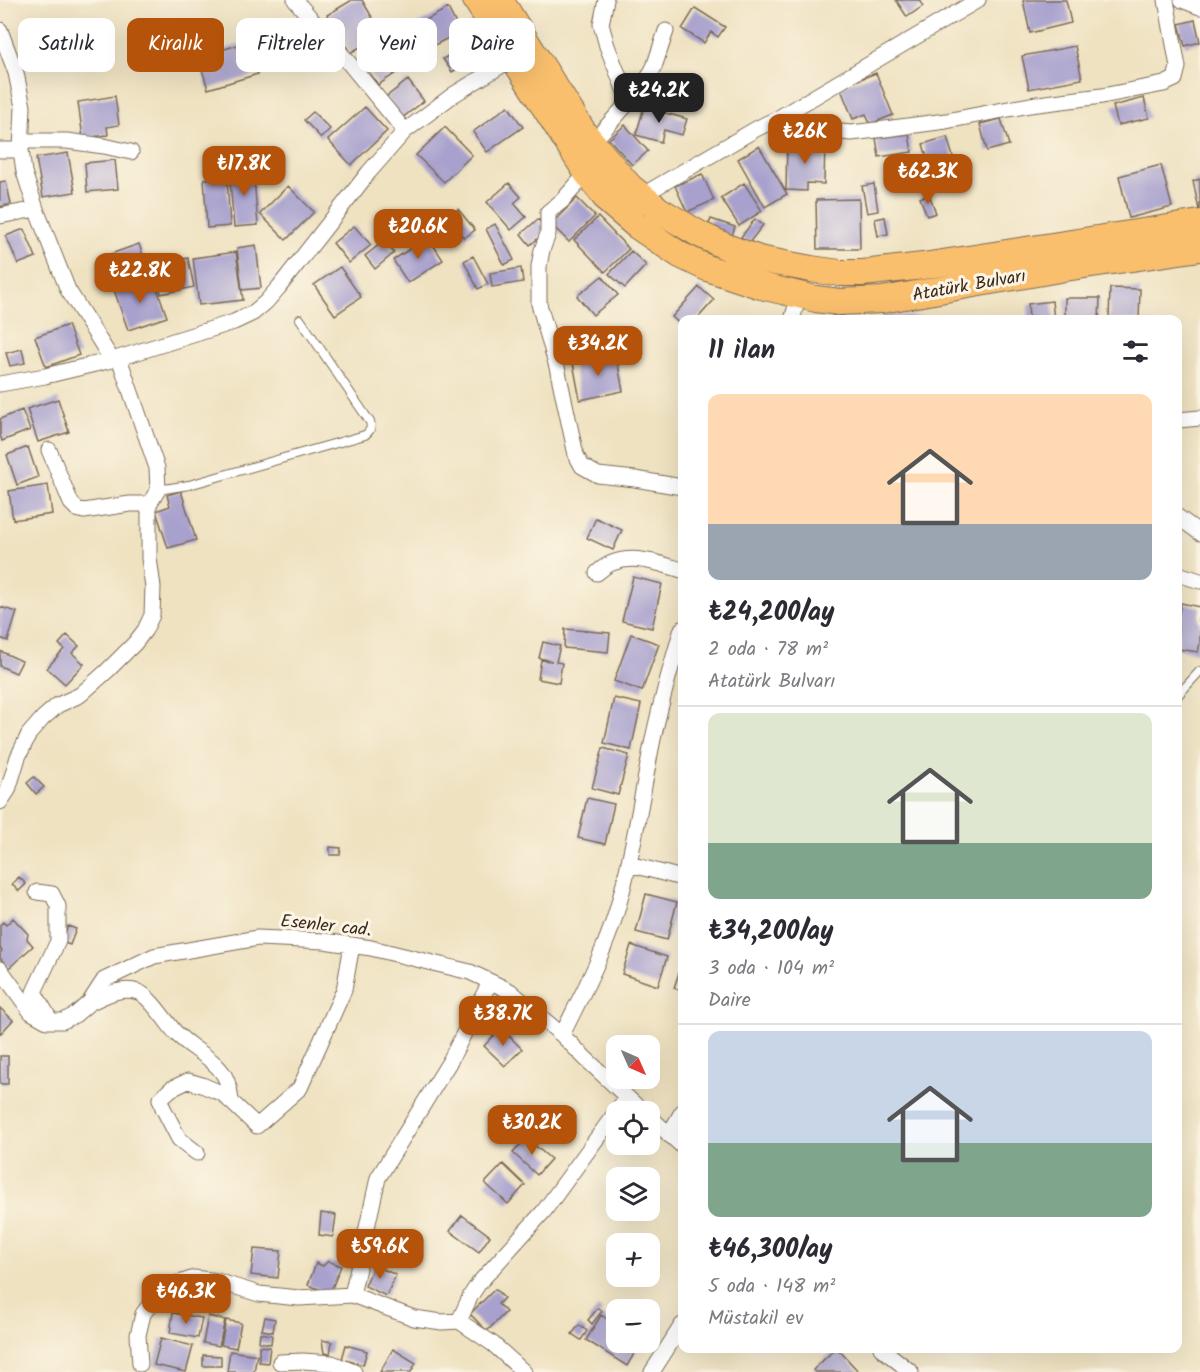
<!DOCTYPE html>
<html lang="tr">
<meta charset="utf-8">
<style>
body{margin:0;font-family:Kalam,sans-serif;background:#f2f2f3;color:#2b2b33;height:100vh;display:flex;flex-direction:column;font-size:22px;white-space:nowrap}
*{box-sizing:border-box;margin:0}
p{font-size:20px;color:#7c7c81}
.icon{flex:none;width:33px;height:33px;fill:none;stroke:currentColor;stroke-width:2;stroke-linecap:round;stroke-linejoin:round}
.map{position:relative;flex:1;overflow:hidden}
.drawer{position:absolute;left:678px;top:315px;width:504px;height:1038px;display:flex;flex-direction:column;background:#fff;border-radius:12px;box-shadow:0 6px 24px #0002}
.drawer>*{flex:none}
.hud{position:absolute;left:18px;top:18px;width:570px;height:54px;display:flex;gap:12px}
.needle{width:39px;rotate:135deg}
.buttons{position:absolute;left:606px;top:1035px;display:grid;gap:12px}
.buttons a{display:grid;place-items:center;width:54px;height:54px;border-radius:12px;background:#fff;box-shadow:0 6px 24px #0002;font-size:30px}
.price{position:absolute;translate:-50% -51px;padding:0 14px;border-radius:12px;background:#b45309;color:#fff;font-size:20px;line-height:39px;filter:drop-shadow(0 2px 3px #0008)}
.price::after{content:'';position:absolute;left:50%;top:36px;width:18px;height:14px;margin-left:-9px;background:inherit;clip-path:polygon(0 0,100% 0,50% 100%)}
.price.current{background:#222;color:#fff}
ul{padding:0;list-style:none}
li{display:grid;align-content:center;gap:12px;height:318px;padding:0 30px}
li+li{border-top:2px solid #e1e1e2}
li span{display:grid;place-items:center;height:186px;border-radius:12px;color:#555}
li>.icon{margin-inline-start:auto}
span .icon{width:108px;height:108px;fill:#fffc;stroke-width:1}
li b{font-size:26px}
h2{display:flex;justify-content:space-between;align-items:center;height:72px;padding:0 30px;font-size:26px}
.pill{padding:0 21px;border-radius:12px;background:#fff;box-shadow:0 6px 24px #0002;font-size:21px;line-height:54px}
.pill.current{background:#b45309;color:#fff}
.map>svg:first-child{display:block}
.building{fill:#a8a1ce}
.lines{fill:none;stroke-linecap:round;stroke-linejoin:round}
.service-casing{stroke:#7a6a57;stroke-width:10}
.minor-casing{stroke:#7a6a57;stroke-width:17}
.trunk-casing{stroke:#7a6a57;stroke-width:28}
.service{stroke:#fff;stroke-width:8}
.minor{stroke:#fff;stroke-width:15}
.trunk{stroke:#f9bf6d;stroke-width:26}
.labels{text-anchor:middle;stroke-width:6;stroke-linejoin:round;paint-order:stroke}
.street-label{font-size:18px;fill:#3b2a1e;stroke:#fcf5e5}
</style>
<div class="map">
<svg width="1200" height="1372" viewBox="0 0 1200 1372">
<rect width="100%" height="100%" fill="#fcf5e5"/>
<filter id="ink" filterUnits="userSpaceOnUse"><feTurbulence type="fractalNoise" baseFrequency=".0167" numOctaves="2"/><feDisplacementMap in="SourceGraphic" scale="12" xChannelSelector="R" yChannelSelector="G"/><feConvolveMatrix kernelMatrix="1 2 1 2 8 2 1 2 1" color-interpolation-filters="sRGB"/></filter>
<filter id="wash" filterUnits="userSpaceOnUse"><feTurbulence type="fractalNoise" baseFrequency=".008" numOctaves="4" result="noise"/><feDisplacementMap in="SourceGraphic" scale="24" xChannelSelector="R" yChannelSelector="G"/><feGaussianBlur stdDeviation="1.35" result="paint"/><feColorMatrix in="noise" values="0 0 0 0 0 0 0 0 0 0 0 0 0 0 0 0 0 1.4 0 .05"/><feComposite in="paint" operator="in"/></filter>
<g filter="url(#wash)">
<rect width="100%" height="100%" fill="#efe2c1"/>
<g id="blocks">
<!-- building -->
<path class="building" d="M 352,0 L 362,0 L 382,34 L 350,53 L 327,15 Z
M 896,0 L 919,0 L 923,6 L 907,17 Z
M 1023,0 L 1066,0 L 1071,23 L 1030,33 Z
M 448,8 L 460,32 L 425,50 L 413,27 Z
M 695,8 L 725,27 L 718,37 L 711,32 L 704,43 L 682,29 Z
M 1195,20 L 1200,42 L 1185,46 L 1179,24 Z
M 407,23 L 414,37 L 406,42 L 398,28 Z
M 98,32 L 106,59 L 75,68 L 68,40 Z
M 248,42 L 258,74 L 208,89 L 198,57 Z
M 390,43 L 405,67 L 378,85 L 362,61 Z
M 1075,46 L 1082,79 L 1029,89 L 1022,56 Z
M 461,48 L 470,61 L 452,72 L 443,59 Z
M 876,73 L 893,115 L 870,124 L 866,114 L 853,119 L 840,87 Z
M 408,80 L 424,101 L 402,118 L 386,97 Z
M 115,96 L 119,125 L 107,127 L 108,135 L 83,138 L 78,102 Z
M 1144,98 L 1149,118 L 1118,125 L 1113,106 Z
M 508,106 L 523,127 L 487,152 L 473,132 Z
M 365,107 L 387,131 L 351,165 L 328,140 Z
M 644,107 L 687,119 L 682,135 L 664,130 L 661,142 L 636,135 Z
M 313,112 L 330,129 L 321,138 L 304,120 Z
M 1001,119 L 1009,145 L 987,151 L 980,124 Z
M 625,125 L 648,151 L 632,165 L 609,139 Z
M 445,127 L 472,155 L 444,182 L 416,155 Z
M 909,134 L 912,152 L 879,157 L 876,138 Z
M 947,137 L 958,173 L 934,181 L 923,144 Z
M 787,141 L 825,142 L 824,184 L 807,183 L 807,191 L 786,190 Z
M 759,146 L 787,194 L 765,207 L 738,159 Z
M 68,153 L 75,192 L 43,197 L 36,158 Z
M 115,160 L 118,189 L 87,192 L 85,163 Z
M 1161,165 L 1172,207 L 1129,218 L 1119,176 Z
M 253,167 L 258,225 L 234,227 L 229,170 Z
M 702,174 L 714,200 L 687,212 L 675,186 Z
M 227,178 L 230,226 L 207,228 L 204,179 Z
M 1200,179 L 1200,210 L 1199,210 L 1193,181 Z
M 6,181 L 11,204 L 0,207 L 0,182 Z
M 509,183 L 521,197 L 514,203 L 526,217 L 511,230 L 487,202 Z
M 744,183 L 762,211 L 739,226 L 721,198 Z
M 874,184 L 878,211 L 867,213 L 862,186 Z
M 288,186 L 314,212 L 286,240 L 260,214 Z
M 929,194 L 936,213 L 927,216 L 920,198 Z
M 577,198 L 595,216 L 569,242 L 551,224 Z
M 859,199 L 860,249 L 817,249 L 816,200 Z
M 458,209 L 475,230 L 464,238 L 447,218 Z
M 598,217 L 629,249 L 605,272 L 574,240 Z
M 885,217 L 888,234 L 878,236 L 875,219 Z
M 538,219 L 547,231 L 530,245 L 521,234 Z
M 711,219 L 735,227 L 731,238 L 707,229 Z
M 755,219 L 763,225 L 749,243 L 741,237 Z
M 495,224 L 514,260 L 504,265 L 486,229 Z
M 354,226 L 371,245 L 349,263 L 333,243 Z
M 24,229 L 36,257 L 18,264 L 6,236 Z
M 428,237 L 443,260 L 408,283 L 393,260 Z
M 384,241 L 394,253 L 375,269 L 365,256 Z
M 139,244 L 149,273 L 111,285 L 102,257 Z
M 256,245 L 261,288 L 242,290 L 237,248 Z
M 631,251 L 646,265 L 625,288 L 609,274 Z
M 236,252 L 243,300 L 199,305 L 193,258 Z
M 473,256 L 488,284 L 478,289 L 464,261 Z
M 188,258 L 194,287 L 161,294 L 155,265 Z
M 340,267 L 361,297 L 335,315 L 314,285 Z
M 521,268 L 523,282 L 492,287 L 490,273 Z
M 602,276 L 618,295 L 593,315 L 577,296 Z
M 153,277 L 167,317 L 128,330 L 114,290 Z
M 699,287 L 714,300 L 696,320 L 682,320 L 682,326 L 672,317 Z
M 1110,288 L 1140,289 L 1139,320 L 1109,320 Z
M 1065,298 L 1100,298 L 1099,320 L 1065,320 Z
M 1052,301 L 1054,320 L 1029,320 L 1028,304 Z
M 836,312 L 846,320 L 830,320 Z
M 884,316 L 925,317 L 925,320 L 884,320 Z
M 68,325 L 79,355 L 46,367 L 35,337 Z
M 22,349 L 25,363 L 10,366 L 6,353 Z
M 616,354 L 623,391 L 580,400 L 573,363 Z
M 58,399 L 69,432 L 38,442 L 27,409 Z
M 22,410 L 30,430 L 2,441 L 0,435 L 0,419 Z
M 28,447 L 38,477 L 17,485 L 7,455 Z
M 48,485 L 52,514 L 13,520 L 9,491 Z
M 181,491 L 196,540 L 168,548 L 156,511 L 170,506 L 167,495 Z
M 596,518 L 622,530 L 613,550 L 587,538 Z
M 633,577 L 662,584 L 652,628 L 622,621 Z
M 1181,603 L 1200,607 L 1198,621 L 1200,621 L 1200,643 L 1198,652 L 1178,649 L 1178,617 Z
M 0,607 L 17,612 L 8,641 L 0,638 Z
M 565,629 L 610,633 L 608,652 L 564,648 Z
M 631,634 L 659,644 L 642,691 L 614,681 Z
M 67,635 L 79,646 L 72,653 L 84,664 L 65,684 L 47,668 L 64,649 L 59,644 Z
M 543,642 L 560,646 L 556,662 L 562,663 L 559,683 L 538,679 L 541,660 L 552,661 L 539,658 Z
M 0,651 L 22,661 L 16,673 L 0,666 Z
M 614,698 L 641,704 L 631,750 L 604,743 Z
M 603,748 L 629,755 L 618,795 L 592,788 Z
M 34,777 L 44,787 L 36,794 L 27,783 Z
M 587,798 L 614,804 L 605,844 L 578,838 Z
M 330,847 L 341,848 L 340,855 L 330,855 Z
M 19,877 L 26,884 L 19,891 L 12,884 Z
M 646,894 L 677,902 L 667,940 L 636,932 Z
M 13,918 L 28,934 L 27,939 L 33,946 L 9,968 L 0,958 L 0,953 L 2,951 L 0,948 L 0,925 L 3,922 L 6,925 Z
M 68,926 L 76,929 L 70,945 L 62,942 Z
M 631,945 L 667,957 L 658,986 L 622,974 Z
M 682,963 L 682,991 L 674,988 Z
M 0,1008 L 13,1020 L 0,1034 Z
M 501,1028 L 522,1049 L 505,1066 L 484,1046 Z
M 0,1056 L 8,1056 L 8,1084 L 0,1084 Z
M 526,1138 L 551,1159 L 537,1175 L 513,1153 Z
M 503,1164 L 525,1185 L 508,1204 L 485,1183 Z
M 321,1213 L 336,1215 L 333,1237 L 319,1235 Z
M 462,1215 L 490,1236 L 479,1252 L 450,1231 Z
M 254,1249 L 281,1251 L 278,1278 L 251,1275 Z
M 379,1253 L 387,1256 L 383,1266 L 375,1263 Z
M 328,1261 L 341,1266 L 330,1293 L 308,1285 L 316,1263 L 323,1266 Z
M 374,1265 L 396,1275 L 386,1296 L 365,1286 Z
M 495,1289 L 504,1298 L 498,1304 L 506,1312 L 487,1331 L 470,1314 Z
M 598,1308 L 602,1311 L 592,1324 L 588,1320 Z
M 173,1313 L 202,1318 L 198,1338 L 170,1333 Z
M 601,1315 L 616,1325 L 616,1342 L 641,1342 L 627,1366 L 586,1340 Z
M 208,1316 L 225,1320 L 219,1346 L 203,1343 Z
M 265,1317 L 275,1319 L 273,1332 L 262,1330 Z
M 226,1320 L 241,1323 L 236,1348 L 221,1345 Z
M 579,1325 L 587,1331 L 581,1340 L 572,1334 Z
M 260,1333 L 272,1335 L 271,1344 L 259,1342 Z
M 161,1338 L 193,1346 L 186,1372 L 154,1365 Z
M 322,1340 L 332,1342 L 330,1354 L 324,1353 Z
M 346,1345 L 367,1351 L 363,1365 L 342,1359 Z
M 259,1346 L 270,1347 L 268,1363 L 259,1362 Z
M 836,1348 L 837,1348 L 859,1372 L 815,1372 L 813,1370 Z
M 393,1349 L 416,1363 L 411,1372 L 380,1372 Z
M 230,1351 L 257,1355 L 254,1372 L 227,1372 Z
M 203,1355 L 221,1356 L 221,1366 L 203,1366 Z"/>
</g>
</g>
<g filter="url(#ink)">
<use href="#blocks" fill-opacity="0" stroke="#7a6a57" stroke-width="1.5"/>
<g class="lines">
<!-- service casing -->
<g class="service-casing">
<path id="service" d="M 158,490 L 189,485 L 365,435 C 370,431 372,428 370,422 L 300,319
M 1178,695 L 1200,671"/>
</g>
<!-- minor casing -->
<g class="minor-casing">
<path id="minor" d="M 295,0 L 344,57 L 405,131
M 606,0 L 601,24 L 607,46 L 629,102
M 1182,0 L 1200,7
M 0,30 L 16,73 L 23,107 L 21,150 L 24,172 L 36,209 L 68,290 L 112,360
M 780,117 L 820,130 L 851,133 L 885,129 L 946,121 L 1030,105 L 1102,96 L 1164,84 L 1175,79 L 1178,67 L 1166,0
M 22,141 L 67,141 L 104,146 L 131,152
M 592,143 L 645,84 L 654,67 L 666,31
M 0,150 L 21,150
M 587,173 L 562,201 L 548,212 L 548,234 L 542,250 L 539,266 L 539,304 L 557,367 L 576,455 L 582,466 L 598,475 L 635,479 L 682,487
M 641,196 L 756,129 L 780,117 L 978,0
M 0,216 L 36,209
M 792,320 L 799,295
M 0,384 L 45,376 L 112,360 L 234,322 L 253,313 L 266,302 L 279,287 L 369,172 L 405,131 L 453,95 L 512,59
M 1178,420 L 1200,418
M 49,450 L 71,503 L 77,509 L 84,511 L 130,504 L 149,504
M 1178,517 L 1200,533
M 597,573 C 622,549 654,562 682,570
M 1178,574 L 1200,581
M 0,802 L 8,790 L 18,757 L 29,734 L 43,718 L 58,705 L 80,695 L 107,671 L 135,643 L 145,630 L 152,615 L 153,587 L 149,558 L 149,504 L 158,490 L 157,468 L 119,358
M 629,864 L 682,878
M 37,892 L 52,894 L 58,906 L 58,941 L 34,992 L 51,1021
M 0,969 L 31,1012 L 47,1021 L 63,1021 L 75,1015 L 89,1003 L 104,980 L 154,956 L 258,938 L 324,941 L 371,948 L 470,972 L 510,991 L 562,1035 L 585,1058 L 643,1112
M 89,1003 C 104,996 121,986 138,992 C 149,995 167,1023 175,1032 C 188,1047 213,1057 224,1075 C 229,1084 230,1092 231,1102
M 562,1035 C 582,994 604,954 617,910 C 633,855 641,799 652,744 C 660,705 671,666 682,629
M 650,1117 L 682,1146
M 669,1135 L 682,1112
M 197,1153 L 179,1139 L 163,1108 L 160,1099 L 171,1089 L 188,1081 L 202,1085 L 223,1094 L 257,1126 L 300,1088 L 344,990 L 352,945
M 352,1295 L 378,1178 L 450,1061 L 490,982
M 459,1321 L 471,1295 L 479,1283 L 544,1211 L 627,1097
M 881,1348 L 911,1372
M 280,1362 L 303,1361 L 332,1363 L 354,1372
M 140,1364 L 138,1335 L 143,1314 L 154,1299 L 176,1284 L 194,1278 L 217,1281 L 259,1294 L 299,1298 L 352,1295 L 414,1318 L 442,1322 L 459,1321 L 493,1344 L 524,1372
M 652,1372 L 682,1325"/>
</g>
<!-- trunk casing -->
<g class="trunk-casing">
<path id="trunk" d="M 476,0 L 587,173 L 609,202 L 637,226 L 680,255 L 707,268 L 761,286 L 816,299 L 839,302 L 882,300 L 1065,268 L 1200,248
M 500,0 L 584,133 L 630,187 L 659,210 L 699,234 L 729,248 L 759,259 L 811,269 L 840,273 L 863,273 L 923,266 L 1200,223"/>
</g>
<!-- service -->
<use href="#service" class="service"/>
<!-- minor -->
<use href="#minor" class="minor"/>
<!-- trunk -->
<use href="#trunk" class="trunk"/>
</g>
</g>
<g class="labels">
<!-- street labels -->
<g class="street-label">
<text transform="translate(969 285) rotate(-10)" y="6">Atatürk Bulvarı</text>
<text transform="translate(326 925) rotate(6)" y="6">Esenler cad.</text>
</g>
</g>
</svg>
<div class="buttons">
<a><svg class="needle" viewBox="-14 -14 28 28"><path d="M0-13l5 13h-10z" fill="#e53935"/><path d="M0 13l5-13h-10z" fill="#7c7c81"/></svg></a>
<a><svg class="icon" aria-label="locate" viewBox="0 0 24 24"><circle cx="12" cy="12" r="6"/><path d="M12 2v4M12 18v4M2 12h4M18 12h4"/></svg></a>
<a><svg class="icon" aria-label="layers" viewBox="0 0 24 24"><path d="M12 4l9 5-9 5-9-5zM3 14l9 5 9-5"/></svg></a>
<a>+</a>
<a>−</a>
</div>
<b class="price current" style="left:659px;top:124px">₺24.2K</b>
<b class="price" style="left:805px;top:165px">₺26K</b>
<b class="price" style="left:244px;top:197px">₺17.8K</b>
<b class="price" style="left:928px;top:205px">₺62.3K</b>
<b class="price" style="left:418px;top:260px">₺20.6K</b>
<b class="price" style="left:140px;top:304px">₺22.8K</b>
<b class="price" style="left:598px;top:377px">₺34.2K</b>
<b class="price" style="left:503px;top:1047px">₺38.7K</b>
<b class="price" style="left:532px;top:1156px">₺30.2K</b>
<b class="price" style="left:380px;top:1280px">₺59.6K</b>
<b class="price" style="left:186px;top:1325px">₺46.3K</b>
<div class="hud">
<a class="pill">Satılık</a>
<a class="pill current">Kiralık</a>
<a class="pill">Filtreler</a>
<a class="pill">Yeni</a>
<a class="pill">Daire</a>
</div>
<section class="drawer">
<h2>11 ilan<svg class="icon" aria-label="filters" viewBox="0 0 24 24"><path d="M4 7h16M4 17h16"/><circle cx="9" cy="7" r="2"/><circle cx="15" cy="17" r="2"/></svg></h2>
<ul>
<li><span style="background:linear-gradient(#ffd9b3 70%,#9aa5b1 0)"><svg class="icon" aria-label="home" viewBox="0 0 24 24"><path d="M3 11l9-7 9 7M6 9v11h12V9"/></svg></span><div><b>₺24,200/ay</b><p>2 oda · 78 m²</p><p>Atatürk Bulvarı</p></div></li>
<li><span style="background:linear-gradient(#dfe7d0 70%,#7fa58c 0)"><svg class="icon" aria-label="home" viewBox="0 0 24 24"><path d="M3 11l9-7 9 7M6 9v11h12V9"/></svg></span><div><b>₺34,200/ay</b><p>3 oda · 104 m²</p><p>Daire</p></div></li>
<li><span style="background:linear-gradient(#c9d6e8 60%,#7fa58c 0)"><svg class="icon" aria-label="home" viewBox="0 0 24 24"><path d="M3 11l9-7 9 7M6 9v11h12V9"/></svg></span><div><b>₺46,300/ay</b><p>5 oda · 148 m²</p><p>Müstakil ev</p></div></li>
</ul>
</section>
</div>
